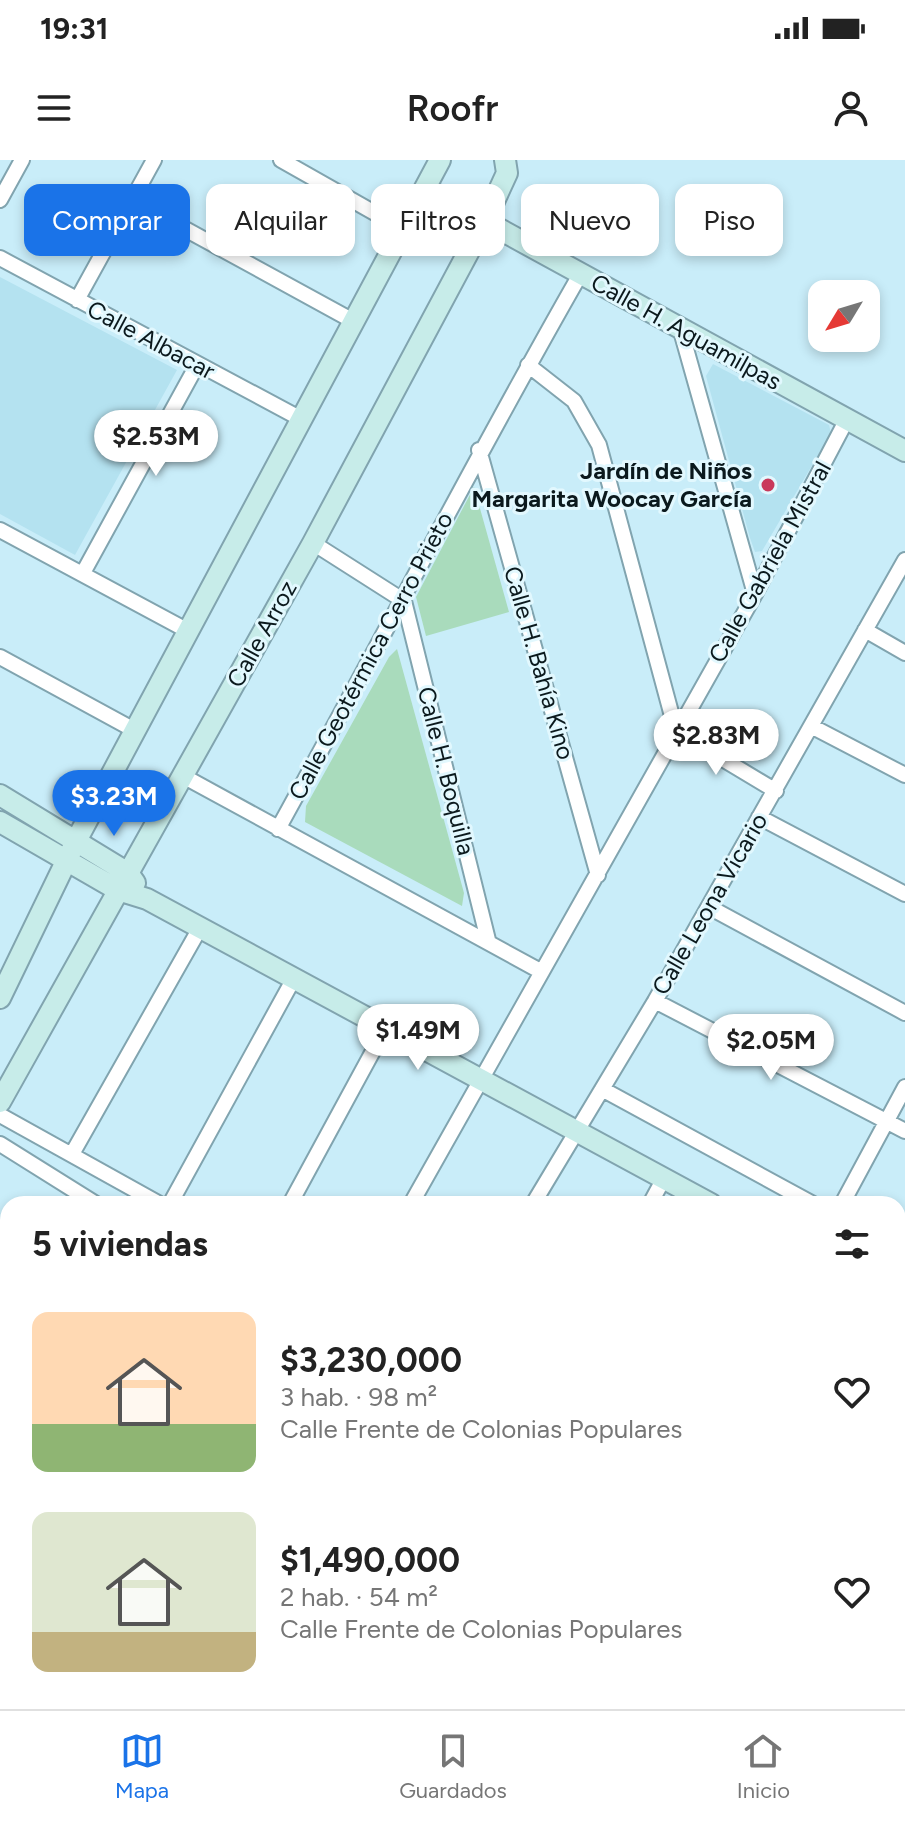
<!DOCTYPE html>
<html lang="es">
<meta charset="utf-8">
<style>
body{margin:0;font-family:Figtree,sans-serif;background:#f2f2f2;color:#222;height:100vh;display:flex;flex-direction:column;font-size:30px;white-space:nowrap}
*{box-sizing:border-box;margin:0}
p{font-size:26px;color:#767676}
.icon{flex:none;width:44px;height:44px;fill:none;stroke:currentColor;stroke-width:2;stroke-linecap:round;stroke-linejoin:round}
.map{position:relative;flex:1;overflow:hidden}
.panel{position:absolute;left:0px;top:1036px;width:906px;height:514px;display:flex;flex-direction:column;background:#fff;border-radius:24px 24px 0 0;box-shadow:0 4px 12px #0003}
.panel>*{flex:none}
.top-card{position:absolute;left:24px;top:24px;width:858px;height:72px;display:flex;gap:16px}
.needle{width:52px;rotate:232deg}
.fabs{position:absolute;left:808px;top:120px;display:grid;gap:16px}
.fabs a{display:grid;place-items:center;width:72px;height:72px;border-radius:16px;background:#fff;box-shadow:0 4px 12px #0003;font-size:40px}
.price{position:absolute;translate:-50% -68px;padding:0 18px;border-radius:28px;background:#fff;color:#222;font-size:26px;line-height:52px;filter:drop-shadow(0 2px 4px #0008)}
.price::after{content:'';position:absolute;left:50%;top:48px;width:24px;height:18px;margin-left:-12px;background:inherit;clip-path:polygon(0 0,100% 0,50% 100%)}
.price.selected{background:#1a73e8;color:#fff}
ul{padding:0;list-style:none}
li{display:flex;align-items:center;gap:24px;height:200px;padding:0 32px}
li span{display:grid;place-items:center;flex:none;width:224px;height:160px;border-radius:16px;color:#555}
li>.icon{margin-inline-start:auto}
span .icon{width:96px;height:96px;fill:#fffc;stroke-width:1}
li b{font-size:34px}
h2{display:flex;justify-content:space-between;align-items:center;height:96px;padding:0 32px;font-size:34px}
.chip{padding:0 28px;border-radius:16px;background:#fff;box-shadow:0 4px 12px #0003;font-size:28px;line-height:72px}
.chip.selected{background:#1a73e8;color:#fff}
.status{display:flex;justify-content:space-between;align-items:center;height:56px;padding:0 40px;background:#fff;direction:ltr}
.status svg{height:22px;fill:currentColor}
header{display:flex;justify-content:space-between;align-items:center;height:104px;padding:0 32px;background:#fff;font-size:36px;font-weight:600}
.tab-bar{display:flex;justify-content:space-around;align-items:center;height:112px;border-top:2px solid #e0e0e0;background:#fff;font-size:22px;color:#767676}
.tab-bar a{display:grid;justify-items:center;gap:4px}
.tab-bar .selected{color:#1a73e8}
.map>svg:first-child{display:block}
.built{fill:#b4e2f0}
.park{fill:#a9dbbc}
.lines{fill:none;stroke-linecap:round;stroke-linejoin:round}
.street-casing{stroke:#81a4af;stroke-width:18}
.secondary-casing{stroke:#81a4af;stroke-width:24}
.street{stroke:#fff;stroke-width:14}
.secondary{stroke:#c7ece9;stroke-width:20}
.poi-dot{fill:#c9395b;stroke:#e2f8fe;stroke-width:3}
.labels{text-anchor:middle;stroke-width:6;stroke-linejoin:round;paint-order:stroke}
.street-label{font-size:24px;fill:#0b191d;stroke:#e2f8fe}
.poi-label{font-size:24px;font-weight:bold;fill:#0b191d;stroke:#e2f8fe;text-anchor:end}
</style>
<div class="status"><b>19:31</b><svg viewBox="0 0 49 12"><path d="M0 12V9h3v3zM5 12V6h3v6zM10 12V3h3v9zM15 12V0h3v12zM26 1h20v11H26zM47 4h2v5h-2z"/></svg></div>
<header><svg class="icon" aria-label="menu" viewBox="0 0 24 24"><path d="M4 6h16M4 12h16M4 18h16"/></svg>Roofr<svg class="icon" aria-label="person" viewBox="0 0 24 24"><circle cx="12" cy="8" r="4"/><path d="M4 21q1-7 8-7t8 7"/></svg></header>
<div class="map">
<svg width="905" height="1549" viewBox="0 0 905 1549">
<rect width="100%" height="100%" fill="#c9edf9"/>
<!-- built -->
<path class="built" d="M 0,117 L 177,210 L 75,395 L 0,354 Z
M 713,204 L 829,265 L 831,273 L 762,391 L 755,392 L 750,378 L 706,216 Z"/>
<!-- park -->
<path class="park" d="M 474,327 L 509,452 L 426,476 L 416,437 Z
M 397,489 L 464,733 L 462,746 L 305,662 L 306,646 L 389,497 Z"/>
<g class="lines">
<!-- street casing -->
<g class="street-casing">
<path id="street" d="M 281,0 L 403,69
M 0,40 L 22,0
M 132,40 L 355,162
M 0,98 L 303,260
M 77,140 L 154,0
M 681,171 L 755,434
M 528,205 L 574,241 L 599,285 L 676,571 L 776,631
M 479,290 L 598,715
M 0,370 L 190,472
M 313,383 L 404,441 L 488,780
M 83,413 L 197,205
M 865,470 L 905,493
M 0,497 L 136,571
M 811,566 L 905,615
M 183,616 L 542,812
M 759,657 L 905,734
M 278,669 C 380,484 476,296 581,113
M 709,747 L 905,853
M 655,841 L 905,971
M 602,929 L 813,1044
M 0,955 L 160,1044
M 0,984 L 96,1044
M 72,994 L 200,768
M 170,1044 L 293,820
M 290,1044 L 385,869
M 411,1044 L 755,434 L 846,261
M 533,1044 L 655,841 L 905,400
M 650,1044 L 663,1020
M 842,1044 L 905,927
M 898,1120 L 905,1112
M 0,1128 L 8,1133
M 898,1197 L 905,1187
M 898,1382 L 905,1373
M 0,1391 L 8,1392
M 0,1501 L 8,1502
M 275,1542 L 285,1549
M 468,1542 L 477,1549
M 604,1542 L 614,1549
M 822,1542 L 832,1549
M 41,1549 L 44,1542
M 169,1549 L 173,1542
M 301,1549 L 304,1542
M 775,1549 L 779,1542"/>
</g>
<!-- secondary casing -->
<g class="secondary-casing">
<path id="secondary" d="M 426,29 L 905,291
M 0,635 L 128,713 L 135,723
M 0,662 L 118,730 L 147,739 L 711,1044
M 0,838 L 76,681 L 440,0
M 0,942 L 313,383 L 485,61 L 507,13 L 505,0
M 898,1144 L 905,1147
M 0,1234 L 8,1235
M 0,1269 L 8,1270
M 533,1542 L 543,1549"/>
</g>
<!-- street -->
<use href="#street" class="street"/>
<!-- secondary -->
<use href="#secondary" class="secondary"/>
</g>
<!-- markers -->
<circle class="poi-dot" cx="768" cy="325" r="8"/>
<g class="labels">
<!-- street labels -->
<g class="street-label">
<text transform="translate(686 172) rotate(29)" y="8">Calle H. Aguamilpas</text>
<text transform="translate(151 180) rotate(28)" y="8">Calle Albacar</text>
<text transform="translate(770 402) rotate(-61)" y="8">Calle Gabriela Mistral</text>
<text transform="translate(262 474) rotate(-61)" y="8">Calle Arroz</text>
<text transform="translate(371 496) rotate(-62)" y="8">Calle Geotérmica Cerro Prieto</text>
<text transform="translate(539 503) rotate(74)" y="8">Calle H. Bahía Kino</text>
<text transform="translate(446 611) rotate(76)" y="8">Calle H. Boquilla</text>
<text transform="translate(710 744) rotate(-60)" y="8">Calle Leona Vicario</text>
</g>
<!-- poi labels -->
<g class="poi-label">
<text x="752" y="319">Jardín de Niños<tspan x="752" dy="28">Margarita Woocay García</tspan></text>
</g>
</g>
</svg>
<div class="fabs">
<a><svg class="needle" viewBox="-14 -14 28 28"><path d="M0-13l5 13h-10z" fill="#e53935"/><path d="M0 13l5-13h-10z" fill="#767676"/></svg></a>
</div>
<b class="price" style="left:156px;top:318px">$2.53M</b>
<b class="price" style="left:716px;top:617px">$2.83M</b>
<b class="price selected" style="left:114px;top:678px">$3.23M</b>
<b class="price" style="left:418px;top:912px">$1.49M</b>
<b class="price" style="left:771px;top:922px">$2.05M</b>
<div class="top-card">
<a class="chip selected">Comprar</a>
<a class="chip">Alquilar</a>
<a class="chip">Filtros</a>
<a class="chip">Nuevo</a>
<a class="chip">Piso</a>
</div>
<section class="panel">
<h2>5 viviendas<svg class="icon" aria-label="filters" viewBox="0 0 24 24"><path d="M4 7h16M4 17h16"/><circle cx="9" cy="7" r="2"/><circle cx="15" cy="17" r="2"/></svg></h2>
<ul>
<li><span style="background:linear-gradient(#ffd9b3 70%,#8fb573 0)"><svg class="icon" aria-label="home" viewBox="0 0 24 24"><path d="M3 11l9-7 9 7M6 9v11h12V9"/></svg></span><div><b>$3,230,000</b><p>3 hab. · 98 m²</p><p>Calle Frente de Colonias Populares</p></div><svg class="icon" aria-label="heart" viewBox="0 0 24 24"><path d="M12 20l-8-8c-3-5 5-10 8-4 3-6 11-1 8 4z"/></svg></li>
<li><span style="background:linear-gradient(#dfe7d0 75%,#c2b280 0)"><svg class="icon" aria-label="home" viewBox="0 0 24 24"><path d="M3 11l9-7 9 7M6 9v11h12V9"/></svg></span><div><b>$1,490,000</b><p>2 hab. · 54 m²</p><p>Calle Frente de Colonias Populares</p></div><svg class="icon" aria-label="heart" viewBox="0 0 24 24"><path d="M12 20l-8-8c-3-5 5-10 8-4 3-6 11-1 8 4z"/></svg></li>
</ul>
</section>
</div>
<nav class="tab-bar">
<a class="selected"><svg class="icon" aria-label="map" viewBox="0 0 24 24"><path d="M3 6l6-2 6 2 6-2v14l-6 2-6-2-6 2zM9 4v14M15 6v14"/></svg>Mapa</a>
<a><svg class="icon" aria-label="saved" viewBox="0 0 24 24"><path d="M7 4h10v16l-5-4-5 4z"/></svg>Guardados</a>
<a><svg class="icon" aria-label="home" viewBox="0 0 24 24"><path d="M3 11l9-7 9 7M6 9v11h12V9"/></svg>Inicio</a>
</nav>
